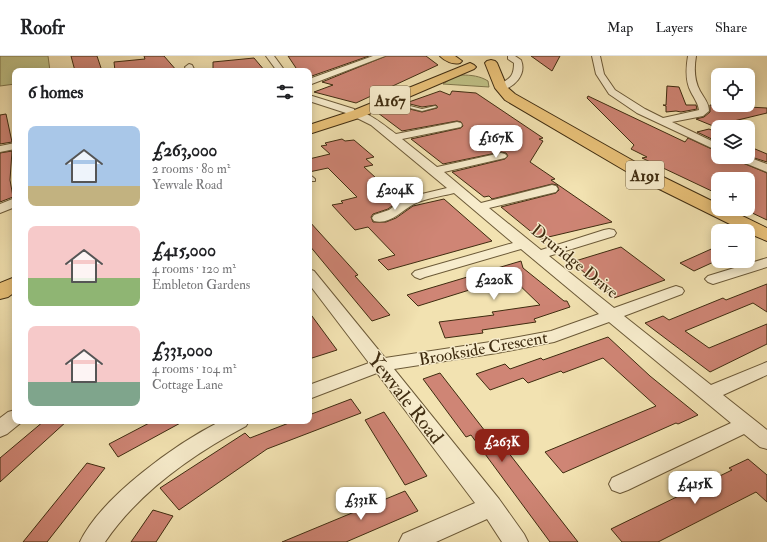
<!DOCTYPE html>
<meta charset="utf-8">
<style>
body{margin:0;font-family:"IM FELL Double Pica",serif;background:#f2f2f2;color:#202124;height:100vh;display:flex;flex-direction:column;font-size:15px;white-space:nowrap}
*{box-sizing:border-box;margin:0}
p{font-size:13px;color:#757577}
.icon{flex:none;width:22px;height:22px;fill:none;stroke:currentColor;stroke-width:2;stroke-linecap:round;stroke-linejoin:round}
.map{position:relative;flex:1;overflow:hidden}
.drawer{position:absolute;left:12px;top:12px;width:300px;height:356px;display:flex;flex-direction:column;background:#fff;border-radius:8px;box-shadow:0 2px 10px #0003}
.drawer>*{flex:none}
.buttons{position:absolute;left:711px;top:12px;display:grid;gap:8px}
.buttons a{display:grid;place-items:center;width:44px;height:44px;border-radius:8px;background:#fff;box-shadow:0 2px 10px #0003;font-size:20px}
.price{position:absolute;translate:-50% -34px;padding:0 9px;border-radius:8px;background:#fff;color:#222;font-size:13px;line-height:26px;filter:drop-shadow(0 1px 2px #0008)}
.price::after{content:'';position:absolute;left:50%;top:24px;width:12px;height:9px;margin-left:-6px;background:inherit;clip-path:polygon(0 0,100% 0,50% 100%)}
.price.selected{background:#8f2418;color:#fff}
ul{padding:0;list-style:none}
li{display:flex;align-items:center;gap:12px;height:100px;padding:0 16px}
li span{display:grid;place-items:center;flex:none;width:112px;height:80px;border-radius:8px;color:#555}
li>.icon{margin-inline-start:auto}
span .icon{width:48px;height:48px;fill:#fffc;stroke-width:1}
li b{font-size:17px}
h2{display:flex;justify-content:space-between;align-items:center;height:48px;padding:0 16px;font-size:17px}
header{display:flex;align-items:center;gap:24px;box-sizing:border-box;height:56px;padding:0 20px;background:#fff;border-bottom:1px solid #e0e0e0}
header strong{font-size:19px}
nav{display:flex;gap:22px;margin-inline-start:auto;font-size:14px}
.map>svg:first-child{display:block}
.green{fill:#c0c287;stroke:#80774c}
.building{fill:#cf8575;stroke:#3f2c10}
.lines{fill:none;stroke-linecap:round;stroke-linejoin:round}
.lane-casing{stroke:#6c5a38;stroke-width:2}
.street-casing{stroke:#6c5a38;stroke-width:2}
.primary-casing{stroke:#3f2c10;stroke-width:2}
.lane{fill:#f7eccc;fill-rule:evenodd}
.street{fill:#f7eccc;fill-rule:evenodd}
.primary{fill:#e9c178;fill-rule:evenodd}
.labels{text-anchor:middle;stroke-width:3;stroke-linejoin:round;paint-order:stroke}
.shield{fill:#f7eccc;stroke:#766648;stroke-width:1}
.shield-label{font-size:16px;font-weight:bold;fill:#3f2c10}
.street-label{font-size:17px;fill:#3f2c10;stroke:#f7eccc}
.near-street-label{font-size:20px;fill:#3f2c10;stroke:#f7eccc}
</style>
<header>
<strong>Roofr</strong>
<nav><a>Map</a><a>Layers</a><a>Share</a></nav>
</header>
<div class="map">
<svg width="767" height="486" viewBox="0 0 767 486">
<rect width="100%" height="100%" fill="#f2e2b1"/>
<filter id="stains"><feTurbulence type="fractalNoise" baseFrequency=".005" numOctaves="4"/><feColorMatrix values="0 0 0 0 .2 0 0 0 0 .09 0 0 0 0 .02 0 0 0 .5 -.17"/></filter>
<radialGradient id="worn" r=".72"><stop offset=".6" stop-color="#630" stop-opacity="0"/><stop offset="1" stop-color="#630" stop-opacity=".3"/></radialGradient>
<!-- green -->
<path class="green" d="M 0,0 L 48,0 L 50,15 L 15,15 L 15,28 L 0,30 Z
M 462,19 C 471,19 480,20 488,25 L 489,31 L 443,28 L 452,22 Z"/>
<!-- building -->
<path class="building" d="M 71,0 L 97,0 L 102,15 L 75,15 Z
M 144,0 L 164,0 L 177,15 L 115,15 L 114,6 L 145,3 Z
M 288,0 L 369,0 L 309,21 L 309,15 L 298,15 Z
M 386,0 L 426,0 L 438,9 L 356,47 L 314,36 L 333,29 L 322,26 Z
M 531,0 L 560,0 L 552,15 Z
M 254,2 L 265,15 L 213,15 L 213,6 Z
M 667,30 L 679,31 L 686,49 L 696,49 L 697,53 L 681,56 L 676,55 L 666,56 L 666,50 L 663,49 L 666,49 Z
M 440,35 L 450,39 L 452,35 L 476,37 L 543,82 L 539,83 L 543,85 L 530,106 L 555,123 L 551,124 L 612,166 L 540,183 L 501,151 L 556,137 L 559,134 L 557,129 L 552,128 L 492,143 L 489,140 L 484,141 L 452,116 L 505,103 L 508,100 L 506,97 L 501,96 L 443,108 L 411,83 L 461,72 L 463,70 L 461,66 L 457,65 L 402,75 L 378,57 L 397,50 L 422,56 L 437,52 L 438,51 L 436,49 L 422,51 L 406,47 Z
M 588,40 L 685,86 L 688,82 L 718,96 L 718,107 L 733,103 L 767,117 L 767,164 L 748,155 L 748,123 L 730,117 L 718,122 L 718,138 L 642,102 L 647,101 L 631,93 L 634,89 L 587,42 Z
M 710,49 L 767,52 L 767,57 L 713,70 L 696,63 L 704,61 L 710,56 Z
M 6,58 L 12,86 L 0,88 L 0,59 Z
M 709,73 L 718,77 L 718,86 L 697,76 Z
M 342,83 L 345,85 L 354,84 L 374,101 L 366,103 L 373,109 L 364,111 L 400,144 L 388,153 L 373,158 L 371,161 L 373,166 L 386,166 L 396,162 L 413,150 L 444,143 L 492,185 L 388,214 L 378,204 L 395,199 L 368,171 L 355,174 L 332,149 L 343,147 L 341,145 L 357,141 L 328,112 L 309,116 L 309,103 L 330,98 L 321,90 L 327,89 L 325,87 Z
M 748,90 L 767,98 L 767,106 L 748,100 Z
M 12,95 L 10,124 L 13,141 L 0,146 L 0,97 Z
M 309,165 L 358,219 L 355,220 L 390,259 L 372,265 L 309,189 Z
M 718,190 L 718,204 L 694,215 L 680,207 Z
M 621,191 L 665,224 L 614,242 L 572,206 Z
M 521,205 L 523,212 L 564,245 L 567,245 L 570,251 L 534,263 L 536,266 L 482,274 L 483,277 L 445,282 L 439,266 L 494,259 L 492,256 L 540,249 L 511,221 L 418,250 L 407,239 Z
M 767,228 L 767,256 L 753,247 L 685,275 L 709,292 L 767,268 L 767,288 L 710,316 L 645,267 L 663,260 L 669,264 L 723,242 L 726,244 Z
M 309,256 L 337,294 L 309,303 Z
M 608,281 L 650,320 L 698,359 L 678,368 L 676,367 L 563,417 L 545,396 L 656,350 L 603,302 L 563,317 L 561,315 L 528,327 L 523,322 L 490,334 L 476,318 L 505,308 L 510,313 L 541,302 L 543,304 Z
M 440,317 L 492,384 L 497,382 L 578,486 L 550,486 L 471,379 L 466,381 L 423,323 Z
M 351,343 L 361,357 L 267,393 L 179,454 L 160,432 L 245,377 L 250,382 L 294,365 L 309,365 L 309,359 Z
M 384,356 L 405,387 L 427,420 L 405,429 L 365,364 Z
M 44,365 L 67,365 L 0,426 L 0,402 Z
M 153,365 L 184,365 L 118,401 L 109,388 Z
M 748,403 L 767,419 L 767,446 L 756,436 L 658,486 L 622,486 L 611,473 L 732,414 L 729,412 Z
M 87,407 L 105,412 L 47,486 L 23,486 Z
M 405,435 L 418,455 L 346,486 L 282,486 Z
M 153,454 L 173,460 L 156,486 L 131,486 Z"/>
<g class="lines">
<!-- lane casing -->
<g class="lane-casing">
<path id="lane" d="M 386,44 L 422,53 L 435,50 L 437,51 L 422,55 L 386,46 Z
M 309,118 L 315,123 L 315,125 L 311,125 L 309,123 Z"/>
</g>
<!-- street casing -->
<g class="street-casing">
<path id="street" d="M 266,0 L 274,0 L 285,15 L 277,15 Z
M 373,0 L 385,0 L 309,29 L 309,23 Z
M 508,0 L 515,0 L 521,4 C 527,19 514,31 501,35 L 496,32 C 506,22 514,25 514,7 L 508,3 Z
M 592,0 L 600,0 L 604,18 L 615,34 L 645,53 L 663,62 L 699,54 C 698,47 694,42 691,36 C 685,25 686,12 688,0 L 696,0 C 694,12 694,24 700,35 C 704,42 709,47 709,55 L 703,60 L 672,66 L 718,88 L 718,95 L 637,57 L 609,38 L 596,18 Z
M 189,8 L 192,9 L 195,15 L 187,15 L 185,11 Z
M 309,39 L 354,53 L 355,56 C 367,54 386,71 396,78 L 457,66 L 461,67 L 462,69 L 461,71 L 402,83 L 437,111 L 501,97 L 505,98 L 507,100 L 505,102 L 444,116 L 481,147 L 552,129 L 556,130 L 558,133 L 556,136 L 489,152 L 541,194 L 604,174 L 609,173 L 614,174 L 616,177 L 614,180 L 549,200 L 614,252 L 670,232 L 676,230 L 682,232 L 684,235 L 682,238 L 624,260 L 711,329 L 767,306 L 767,319 L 723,339 L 767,374 L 767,393 L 760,391 L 744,378 L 628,434 L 620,437 L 612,434 L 609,428 L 612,422 L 731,367 L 609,266 L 554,286 L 497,297 L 394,313 L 499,443 L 524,478 L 528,486 L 502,486 L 487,463 L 436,486 L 399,486 L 403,478 L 475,447 L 377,317 L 309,343 L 309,329 L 369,307 L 309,228 L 309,213 L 314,215 L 385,302 L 497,285 L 551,275 L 599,258 L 521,193 L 425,221 L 420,223 L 415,221 L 412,218 L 415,215 L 513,187 L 454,137 C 442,140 424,143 414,148 C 401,155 390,169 374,165 L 372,162 L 374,159 L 389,154 L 405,142 L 447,132 L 371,69 L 353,60 L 352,57 L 346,57 L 309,45 Z
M 15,87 L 15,93 L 0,96 L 0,90 Z
M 733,101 L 748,101 L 767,108 L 767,116 L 735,103 Z
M 15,142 L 15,151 L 0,157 L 0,148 Z
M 767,202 L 767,211 L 713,228 L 708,226 L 705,223 L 708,220 Z
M 15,354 L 15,365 L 23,365 L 7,378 L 0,381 L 0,362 L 8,356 Z
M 221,365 L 249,365 L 246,370 C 193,398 139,436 105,486 L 80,486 C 101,441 177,387 221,365 Z"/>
</g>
<!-- primary casing -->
<g class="primary-casing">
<path id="primary" d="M 440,0 L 455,0 L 462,5 L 460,7 C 453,9 445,5 440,0 Z
M 491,4 L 495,5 L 497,7 L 507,31 L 515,38 L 653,116 L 718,148 L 718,153 L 728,153 L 767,172 L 767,185 L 748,177 L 748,175 L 744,175 L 641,124 L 505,44 L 495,32 L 485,7 L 487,5 Z
M 470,7 L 474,9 L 476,11 L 474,13 L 362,61 L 309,78 L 309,69 L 352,55 Z
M 15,221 L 15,236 L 8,241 L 0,243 L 0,227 Z"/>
</g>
<!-- lane -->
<use href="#lane" class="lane"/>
<!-- street -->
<use href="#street" class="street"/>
<!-- primary -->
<use href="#primary" class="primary"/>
</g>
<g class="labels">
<!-- shield labels -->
<g class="shield">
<rect x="370" y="30" width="40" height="28" rx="3"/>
<rect x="626" y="105" width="38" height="28" rx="3"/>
</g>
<g class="shield-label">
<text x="390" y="50">A167</text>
<text x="645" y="125">A191</text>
</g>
<!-- street labels -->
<g class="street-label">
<text transform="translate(575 205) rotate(39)" y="6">Druridge Drive</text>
<text transform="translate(483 292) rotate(-10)" y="6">Brookside Crescent</text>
</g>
<!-- near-street labels -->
<g class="near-street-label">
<text transform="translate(406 342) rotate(52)" y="7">Yewvale Road</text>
</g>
</g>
<rect width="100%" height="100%" filter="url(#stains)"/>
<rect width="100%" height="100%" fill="url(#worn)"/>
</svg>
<div class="buttons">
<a><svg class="icon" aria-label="locate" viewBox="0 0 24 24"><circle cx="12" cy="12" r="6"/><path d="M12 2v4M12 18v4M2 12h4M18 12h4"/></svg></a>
<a><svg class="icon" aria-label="layers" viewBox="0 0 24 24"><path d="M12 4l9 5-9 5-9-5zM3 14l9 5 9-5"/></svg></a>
<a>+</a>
<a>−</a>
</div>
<b class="price" style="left:496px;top:103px">£167K</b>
<b class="price" style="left:395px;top:155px">£204K</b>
<b class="price" style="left:494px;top:245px">£220K</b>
<b class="price selected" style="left:502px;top:407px">£263K</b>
<b class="price" style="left:695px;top:449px">£415K</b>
<b class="price" style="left:361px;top:465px">£331K</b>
<section class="drawer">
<h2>6 homes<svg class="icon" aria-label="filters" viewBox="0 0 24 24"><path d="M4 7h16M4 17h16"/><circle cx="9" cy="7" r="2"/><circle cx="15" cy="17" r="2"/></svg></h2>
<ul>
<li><span style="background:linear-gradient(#a9c7e8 75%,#c2b280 0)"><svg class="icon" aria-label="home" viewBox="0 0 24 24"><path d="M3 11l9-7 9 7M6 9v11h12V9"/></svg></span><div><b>£263,000</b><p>2 rooms · 80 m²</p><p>Yewvale Road</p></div></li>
<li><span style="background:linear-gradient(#f6c9c9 65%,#8fb573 0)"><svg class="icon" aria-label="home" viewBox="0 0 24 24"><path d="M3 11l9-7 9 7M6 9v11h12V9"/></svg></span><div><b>£415,000</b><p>4 rooms · 120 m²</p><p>Embleton Gardens</p></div></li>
<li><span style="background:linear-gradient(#f6c9c9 70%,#7fa58c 0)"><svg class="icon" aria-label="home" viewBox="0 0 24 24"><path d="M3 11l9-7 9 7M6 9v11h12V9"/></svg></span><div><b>£331,000</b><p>4 rooms · 104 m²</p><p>Cottage Lane</p></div></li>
</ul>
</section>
</div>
